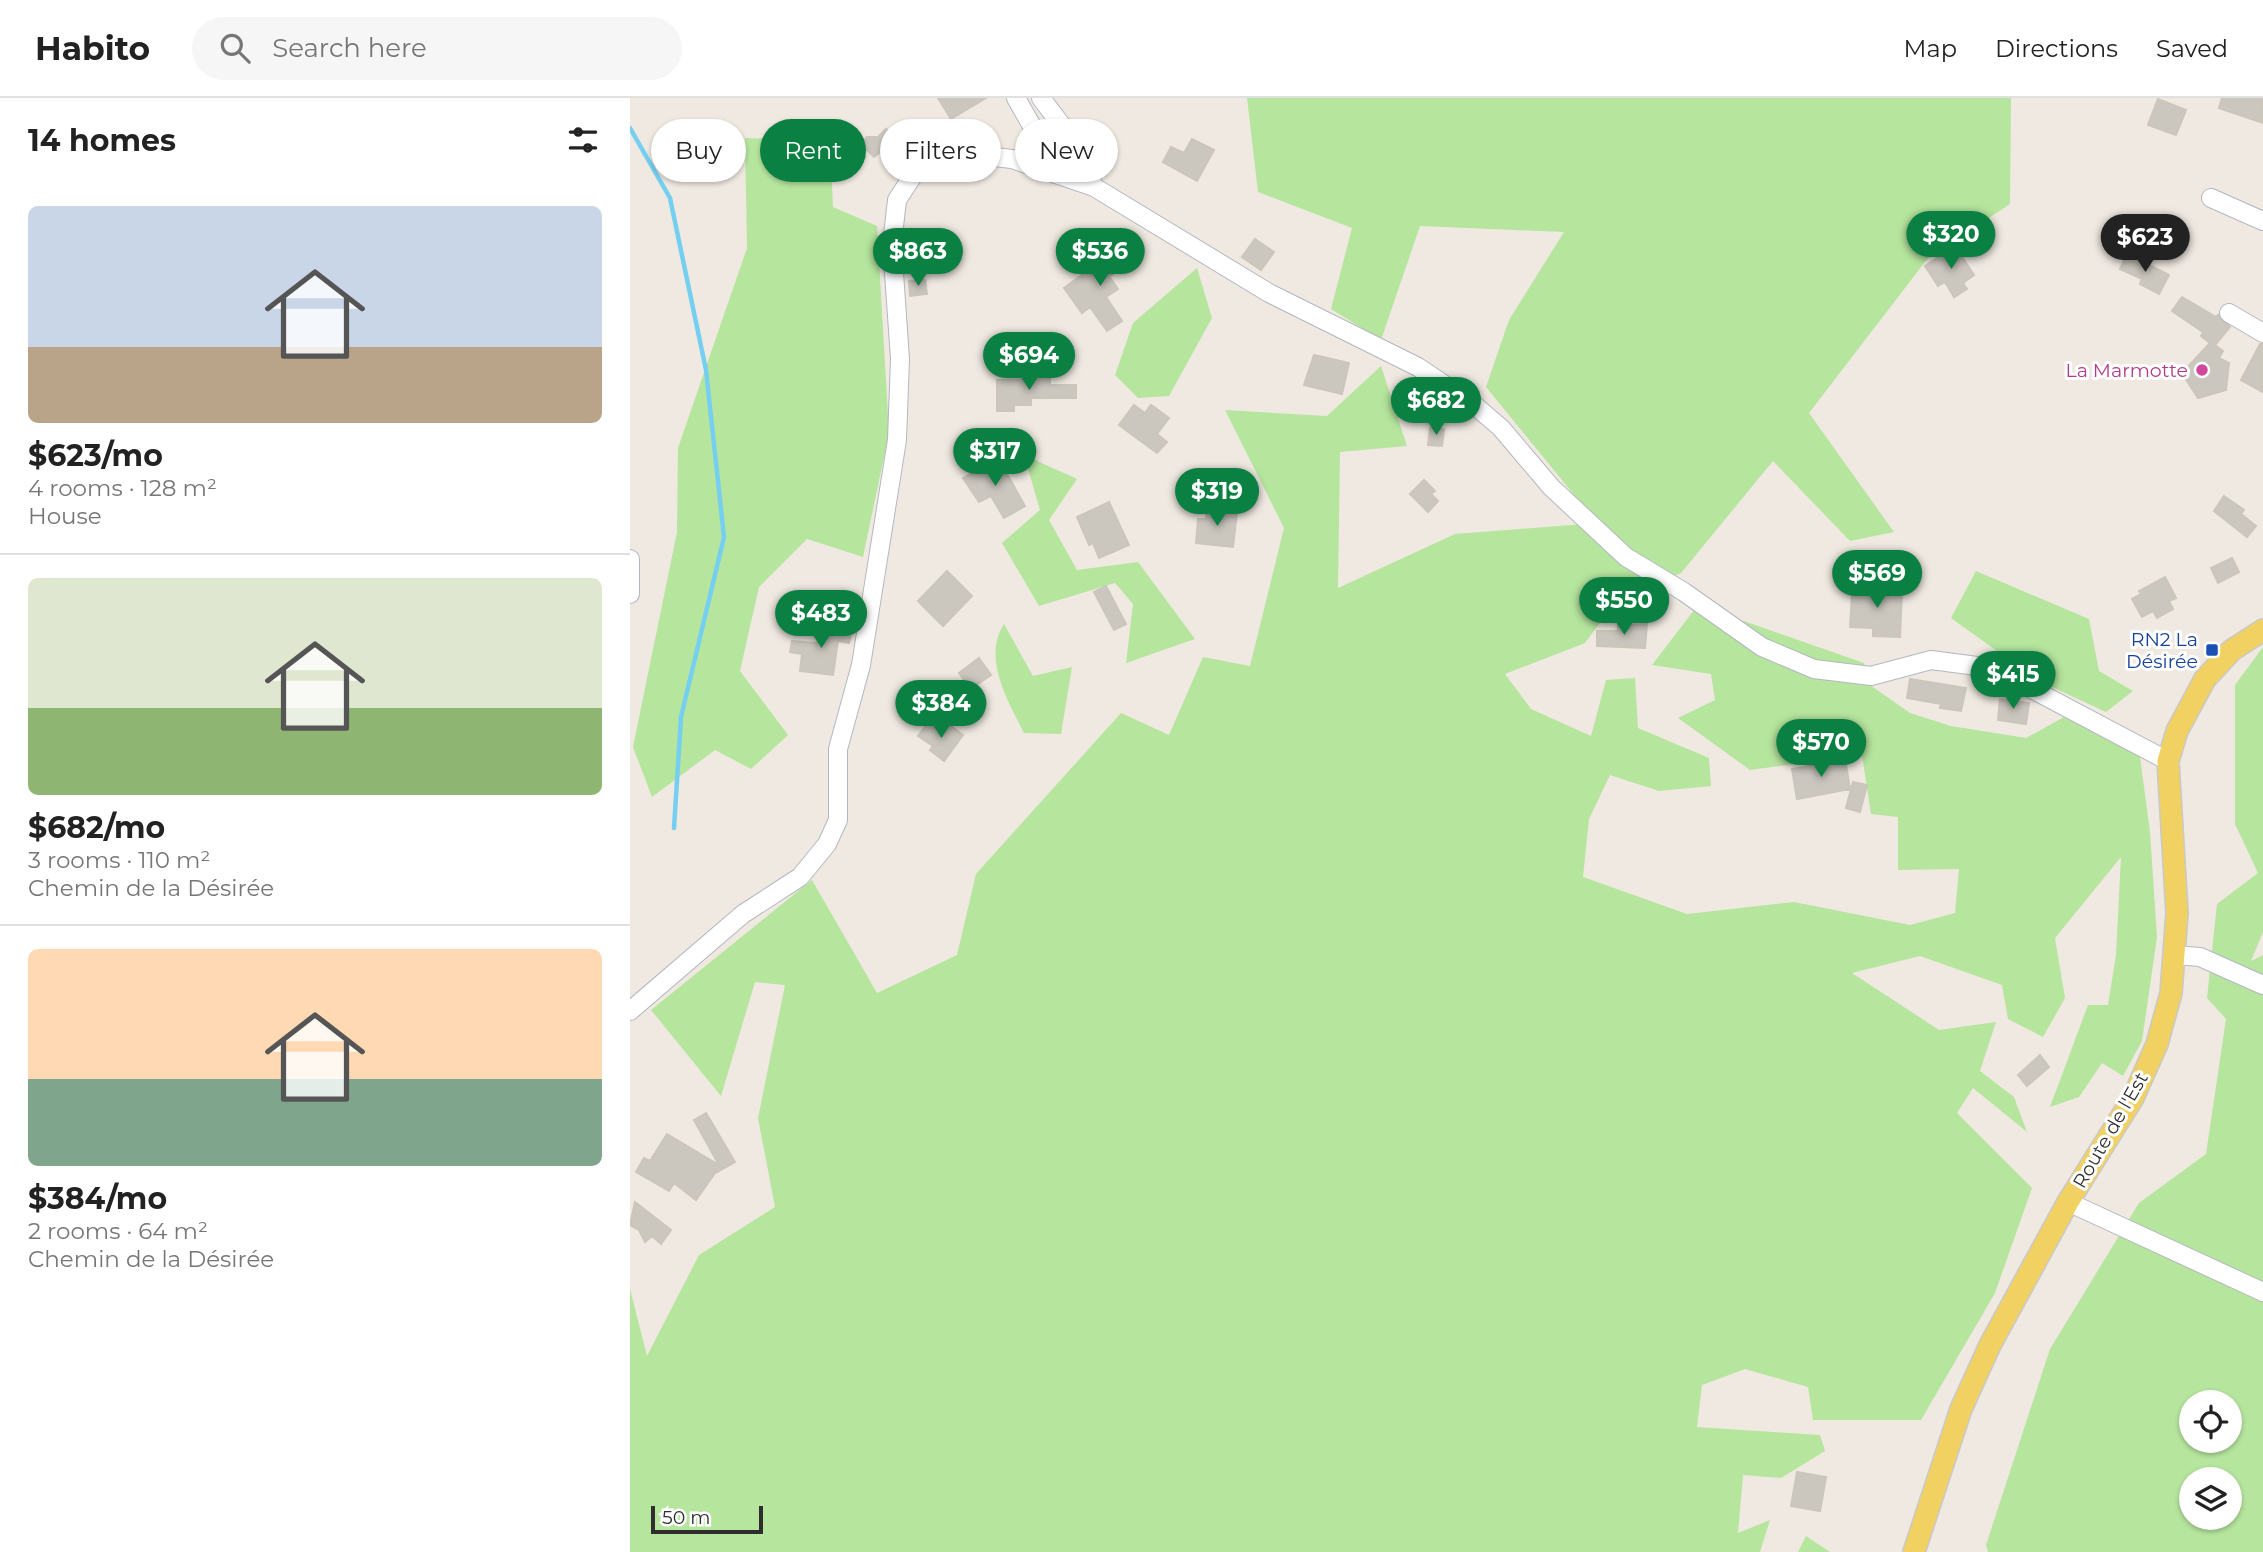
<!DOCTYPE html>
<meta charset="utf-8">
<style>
body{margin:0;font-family:Montserrat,sans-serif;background:#f6f6f6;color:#222;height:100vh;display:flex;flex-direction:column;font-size:26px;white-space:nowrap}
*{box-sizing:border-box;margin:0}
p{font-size:23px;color:#767676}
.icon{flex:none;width:38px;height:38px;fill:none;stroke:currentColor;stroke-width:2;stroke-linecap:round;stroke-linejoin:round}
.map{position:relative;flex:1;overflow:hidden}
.sheet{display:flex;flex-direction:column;background:#fff;width:630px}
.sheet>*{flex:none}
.top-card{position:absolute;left:21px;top:21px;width:665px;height:63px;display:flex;gap:14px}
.buttons{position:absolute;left:1549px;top:1292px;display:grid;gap:14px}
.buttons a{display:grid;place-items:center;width:63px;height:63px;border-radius:50%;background:#fff;box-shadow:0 2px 5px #0004;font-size:35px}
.scale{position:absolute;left:21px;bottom:18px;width:112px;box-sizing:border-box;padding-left:7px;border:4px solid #2e2e2e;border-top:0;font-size:19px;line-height:24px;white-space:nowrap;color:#2e2e2e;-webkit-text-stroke:5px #fff;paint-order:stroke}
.price{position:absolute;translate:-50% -60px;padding:0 16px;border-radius:24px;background:#0b8043;color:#fff;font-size:23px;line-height:46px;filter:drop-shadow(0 2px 4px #0008)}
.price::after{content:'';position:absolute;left:50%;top:42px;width:21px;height:16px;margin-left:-10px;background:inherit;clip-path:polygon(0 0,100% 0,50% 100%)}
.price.selected{background:#222;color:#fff}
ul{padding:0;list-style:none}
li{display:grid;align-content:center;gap:14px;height:371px;padding:0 28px}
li+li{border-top:2px solid #e0e0e0}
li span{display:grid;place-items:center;height:217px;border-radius:10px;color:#555}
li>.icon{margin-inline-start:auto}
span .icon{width:126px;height:126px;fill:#fffc;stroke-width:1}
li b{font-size:30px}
h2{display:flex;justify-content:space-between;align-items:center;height:84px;padding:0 28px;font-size:30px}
.tag{padding:0 24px;border-radius:32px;background:#fff;box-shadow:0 2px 5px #0004;font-size:24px;line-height:63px}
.tag.selected{background:#0b8043;color:#fff}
header{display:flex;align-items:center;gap:42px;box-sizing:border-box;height:98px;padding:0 35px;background:#fff;border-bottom:2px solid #e0e0e0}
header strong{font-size:33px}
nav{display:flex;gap:38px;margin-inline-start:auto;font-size:24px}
.search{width:490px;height:63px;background:#f6f6f6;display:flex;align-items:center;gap:18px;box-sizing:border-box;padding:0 24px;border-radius:38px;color:#767676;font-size:26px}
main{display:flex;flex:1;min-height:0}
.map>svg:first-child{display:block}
.green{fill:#b6e59e;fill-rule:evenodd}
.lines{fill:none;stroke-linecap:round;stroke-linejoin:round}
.stream{stroke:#75cff0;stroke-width:4.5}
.building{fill:#cbc7bf;stroke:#cbc5ba;stroke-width:2}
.minor-casing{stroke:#b4b7c1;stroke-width:20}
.major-casing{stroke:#c9c9c9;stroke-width:24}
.minor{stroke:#fff;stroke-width:18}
.major{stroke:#f2d163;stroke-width:21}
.hotel-dot{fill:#d1479c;stroke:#fff;stroke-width:2.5}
.transit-dot{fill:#1a4fb4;stroke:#fff;stroke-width:2.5}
.labels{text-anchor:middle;stroke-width:6;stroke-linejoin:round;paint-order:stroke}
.hotel-label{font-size:19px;fill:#b23c85;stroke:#fff;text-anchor:end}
.transit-label{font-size:19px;fill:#164399;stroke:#fff;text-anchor:end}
.street-label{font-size:19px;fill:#2e2e2e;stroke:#fff}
</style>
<header>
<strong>Habito</strong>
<div class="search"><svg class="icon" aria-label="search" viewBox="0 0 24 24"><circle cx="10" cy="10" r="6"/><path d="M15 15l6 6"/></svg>Search here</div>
<nav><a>Map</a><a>Directions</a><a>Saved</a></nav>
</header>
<main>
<section class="sheet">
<h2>14 homes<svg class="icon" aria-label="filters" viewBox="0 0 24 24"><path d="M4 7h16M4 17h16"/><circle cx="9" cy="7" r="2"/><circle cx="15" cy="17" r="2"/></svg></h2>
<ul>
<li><span style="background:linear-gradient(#c9d6e8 65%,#b9a48a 0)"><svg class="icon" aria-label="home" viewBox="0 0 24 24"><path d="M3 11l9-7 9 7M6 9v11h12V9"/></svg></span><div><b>$623/mo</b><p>4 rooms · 128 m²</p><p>House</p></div></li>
<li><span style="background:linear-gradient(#dfe7d0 60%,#8fb573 0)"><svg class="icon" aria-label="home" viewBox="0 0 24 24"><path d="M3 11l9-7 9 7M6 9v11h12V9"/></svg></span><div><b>$682/mo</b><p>3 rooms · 110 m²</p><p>Chemin de la Désirée</p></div></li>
<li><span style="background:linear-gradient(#ffd9b3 60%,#7fa58c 0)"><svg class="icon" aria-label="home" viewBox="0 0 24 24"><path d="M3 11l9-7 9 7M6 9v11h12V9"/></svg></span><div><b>$384/mo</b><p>2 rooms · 64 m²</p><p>Chemin de la Désirée</p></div></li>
</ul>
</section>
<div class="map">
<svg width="1633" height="1454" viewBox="0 0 1633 1454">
<rect width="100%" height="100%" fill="#efe9e1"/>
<!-- green -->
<path class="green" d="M 617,0 L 1381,0 L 1380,106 L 1298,160 L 1179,315 L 1264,434 L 1220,443 L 1143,363 L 1051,475 L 986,503 L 955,545 L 875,576 L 901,611 L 961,638 L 976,582 L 1005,580 L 1008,630 L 1079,660 L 1081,688 L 1029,693 L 980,677 L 959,721 L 953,779 L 1057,816 L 1164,804 L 1280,827 L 1325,815 L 1329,771 L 1268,772 L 1268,719 L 1241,716 L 1232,657 L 1120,672 L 1048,620 L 1085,602 L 1081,576 L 1022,567 L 1068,507 L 1234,565 L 1240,587 L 1280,615 L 1321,628 L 1396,640 L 1434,619 L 1510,659 L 1520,734 L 1527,839 L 1512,943 L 1493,978 L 1472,965 L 1449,999 L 1420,1009 L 1458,907 L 1478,907 L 1486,857 L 1491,759 L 1425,840 L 1435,900 L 1413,939 L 1378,921 L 1372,887 L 1290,858 L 1222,875 L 1309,932 L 1366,924 L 1350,973 L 1384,999 L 1397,1034 L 1343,990 L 1327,1015 L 1402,1090 L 1365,1195 L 1291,1322 L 1183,1322 L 1178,1289 L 1115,1271 L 1072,1287 L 1067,1329 L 1190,1337 L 1195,1353 L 1151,1380 L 1113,1377 L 1108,1435 L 1140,1422 L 1130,1454 L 0,1454 L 0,1191 L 17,1258 L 69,1157 L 145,1109 L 128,1020 L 155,887 L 125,884 L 91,998 L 21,912 L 182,782 L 247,895 L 327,857 L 346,776 L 491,615 L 539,637 L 573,559 L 620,568 L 654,430 L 595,312 L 697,318 L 751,268 L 777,348 L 710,354 L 708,490 L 825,436 L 967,425 L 856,289 L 879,222 L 934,134 L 790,128 L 751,242 L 701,211 L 722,130 L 628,94 Z
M 115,40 L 200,43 L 203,109 L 247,128 L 259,335 L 233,459 L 177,441 L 129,489 L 110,573 L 158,637 L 121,671 L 85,652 L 22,699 L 3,649 L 47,434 L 48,350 L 117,150 Z
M 567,170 L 582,220 L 539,298 L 508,300 L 485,277 L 503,225 Z
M 394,357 L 447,381 L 419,422 L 447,472 L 508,464 L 565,541 L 496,565 L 503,506 L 485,485 L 409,508 L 372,445 L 410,412 Z
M 1346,473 L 1459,521 L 1469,573 L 1503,593 L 1476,614 L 1409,583 L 1321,520 Z
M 374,526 L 403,578 L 442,569 L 431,636 L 394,635 C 378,603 352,560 374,526 Z
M 1633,549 L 1633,834 L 1621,863 L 1633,857 L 1633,1454 L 1358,1454 L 1356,1447 L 1420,1251 L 1509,1105 L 1576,1056 L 1596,921 L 1577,900 L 1587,806 L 1628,775 L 1605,726 L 1605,587 ZM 1561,1304 L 1600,1304 L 1600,1342 L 1561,1342 ZM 1561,1381 L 1600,1381 L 1600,1419 L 1561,1419 Z
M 1176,1438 L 1200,1454 L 1168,1454 Z"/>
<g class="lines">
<!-- stream -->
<path class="stream" d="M 0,30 L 40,100 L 76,272 L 94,439 L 51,619 L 44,730"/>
</g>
<!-- building -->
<path class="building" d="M 308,0 L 356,0 L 321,21 Z
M 1592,0 L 1633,0 L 1633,25 L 1589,10 Z
M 1528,1 L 1556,12 L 1546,37 L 1518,27 Z
M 256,31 L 266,42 L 244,59 L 231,46 L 237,39 L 248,39 Z
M 562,41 L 584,52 L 567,83 L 533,64 L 541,49 L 554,55 Z
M 625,141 L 644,154 L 631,172 L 612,159 Z
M 1325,148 L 1344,177 L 1333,185 L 1337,191 L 1324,199 L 1315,184 L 1308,188 L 1295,168 Z
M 499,149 L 506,165 L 479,178 L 488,191 L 476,199 L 492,223 L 477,233 L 460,209 L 452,215 L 434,190 L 475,160 Z
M 1497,156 L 1539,177 L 1529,196 L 1510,186 L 1512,181 L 1490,171 Z
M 295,182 L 297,196 L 280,198 L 279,183 Z
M 1552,199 L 1586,219 L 1588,217 L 1600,229 L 1585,247 L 1593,253 L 1589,260 L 1599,265 L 1596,292 L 1568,300 L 1552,275 L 1580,245 L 1571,238 L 1573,234 L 1542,213 Z
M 1630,246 L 1633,246 L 1633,294 L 1611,282 Z
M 684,257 L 719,265 L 712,296 L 674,287 Z
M 420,281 L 420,287 L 446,287 L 446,300 L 401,300 L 401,307 L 384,307 L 384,313 L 367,313 L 367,282 Z
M 504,307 L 515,315 L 521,307 L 539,320 L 527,336 L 537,344 L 527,355 L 489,327 Z
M 800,330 L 814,331 L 812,348 L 798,347 Z
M 368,360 L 395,408 L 374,420 L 361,398 L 349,404 L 333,380 Z
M 794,382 L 805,393 L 801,396 L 808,403 L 798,414 L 780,396 Z
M 1594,398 L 1614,412 L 1611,416 L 1626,428 L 1617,439 L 1584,413 Z
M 479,404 L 499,447 L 469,460 L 463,445 L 459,447 L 447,419 Z
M 577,411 L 607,414 L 603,449 L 566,445 L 568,421 L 576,421 Z
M 1602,460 L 1609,474 L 1588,485 L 1581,470 Z
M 317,473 L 342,498 L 313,528 L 288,503 Z
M 1535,479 L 1546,500 L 1539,503 L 1543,511 L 1527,520 L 1523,513 L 1512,519 L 1502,501 L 1511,496 L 1509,493 Z
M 1230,484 L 1256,485 L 1256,494 L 1272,494 L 1270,539 L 1243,538 L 1243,530 L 1220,529 L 1222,495 L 1230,495 Z
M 476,488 L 496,526 L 484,532 L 464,494 Z
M 191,526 L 222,532 L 219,545 L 208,543 L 203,577 L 170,573 L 172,556 L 160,554 L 162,543 L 187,545 Z
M 1017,526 L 1015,550 L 967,548 L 967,533 L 988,533 L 988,527 Z
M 349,560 L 361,577 L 341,591 L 329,575 Z
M 1280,581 L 1336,590 L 1331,613 L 1310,610 L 1311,606 L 1277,600 Z
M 1370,601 L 1399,605 L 1396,626 L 1368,622 Z
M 298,625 L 312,635 L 318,626 L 333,637 L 314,663 L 300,652 L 303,648 L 288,638 Z
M 1215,661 L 1220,691 L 1167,701 L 1162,671 Z
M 1223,684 L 1237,687 L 1230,714 L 1216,710 Z
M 1410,957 L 1419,969 L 1397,988 L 1388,977 Z
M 76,1015 L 105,1064 L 85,1075 L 66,1102 L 44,1085 L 39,1093 L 6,1074 L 14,1060 L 20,1063 L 37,1036 L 89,1067 L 64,1022 Z
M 5,1104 L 41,1132 L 31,1146 L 22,1138 L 15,1144 L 9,1132 L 0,1127 Z
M 1167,1374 L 1196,1379 L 1190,1413 L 1161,1408 Z"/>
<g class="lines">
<!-- minor casing -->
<g class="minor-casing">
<path id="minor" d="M 386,0 L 420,60 L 421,72
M 411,0 L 445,45 L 464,89
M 1581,100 L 1633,123
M 1599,215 L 1633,235
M 0,461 L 0,496
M 1544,857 L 1570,859 L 1633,887
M 0,913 L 113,816 L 170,779 L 197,746 L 208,722 L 208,651 L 231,567 L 267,342 L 270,261 L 262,146 L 267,102 L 286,73 L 311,59 L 329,55 L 382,61 L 464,89 L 639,195 L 788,269 L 843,306 L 871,330 L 921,389 L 996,459 L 1054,494 L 1132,549 L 1184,571 L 1241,578 L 1301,562 L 1362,570 L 1538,663
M 1438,1104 L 1633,1194"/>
</g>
<!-- major casing -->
<g class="major-casing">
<path id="major" d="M 1284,1454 L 1331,1311 L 1360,1247 L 1438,1104 L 1503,1000 L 1527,946 L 1541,895 L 1547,815 L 1538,663 L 1547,633 L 1575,581 L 1602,552 L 1633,532"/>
</g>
<!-- minor -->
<use href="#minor" class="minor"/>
<!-- major -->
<use href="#major" class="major"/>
</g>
<!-- markers -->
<circle class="hotel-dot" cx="1572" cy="272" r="7"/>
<rect class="transit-dot" x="1575" y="545" width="14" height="14" rx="3.5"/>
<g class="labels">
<!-- hotel labels -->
<g class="hotel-label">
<text x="1558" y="279">La Marmotte</text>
</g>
<!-- transit labels -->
<g class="transit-label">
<text x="1568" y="548">RN2 La<tspan x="1568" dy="22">Désirée</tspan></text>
</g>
<!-- street labels -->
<g class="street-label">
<text transform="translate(1480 1032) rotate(-60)" y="7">Route de l'Est</text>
</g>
</g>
</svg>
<div class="buttons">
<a><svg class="icon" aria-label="locate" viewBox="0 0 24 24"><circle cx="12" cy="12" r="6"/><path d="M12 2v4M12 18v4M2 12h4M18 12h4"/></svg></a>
<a><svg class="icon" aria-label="layers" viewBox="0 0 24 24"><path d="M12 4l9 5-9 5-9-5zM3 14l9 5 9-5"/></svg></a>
</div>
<div class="scale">50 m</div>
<b class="price" style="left:1321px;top:173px">$320</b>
<b class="price selected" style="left:1515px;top:176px">$623</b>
<b class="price" style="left:288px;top:190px">$863</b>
<b class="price" style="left:470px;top:190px">$536</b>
<b class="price" style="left:399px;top:294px">$694</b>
<b class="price" style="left:806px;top:339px">$682</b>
<b class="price" style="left:365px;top:390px">$317</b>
<b class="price" style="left:587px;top:430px">$319</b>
<b class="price" style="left:1247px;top:512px">$569</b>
<b class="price" style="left:994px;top:539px">$550</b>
<b class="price" style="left:191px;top:552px">$483</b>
<b class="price" style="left:1383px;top:613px">$415</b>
<b class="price" style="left:311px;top:642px">$384</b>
<b class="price" style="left:1191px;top:681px">$570</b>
<div class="top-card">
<a class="tag">Buy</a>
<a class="tag selected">Rent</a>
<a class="tag">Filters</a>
<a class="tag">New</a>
</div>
</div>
</main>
